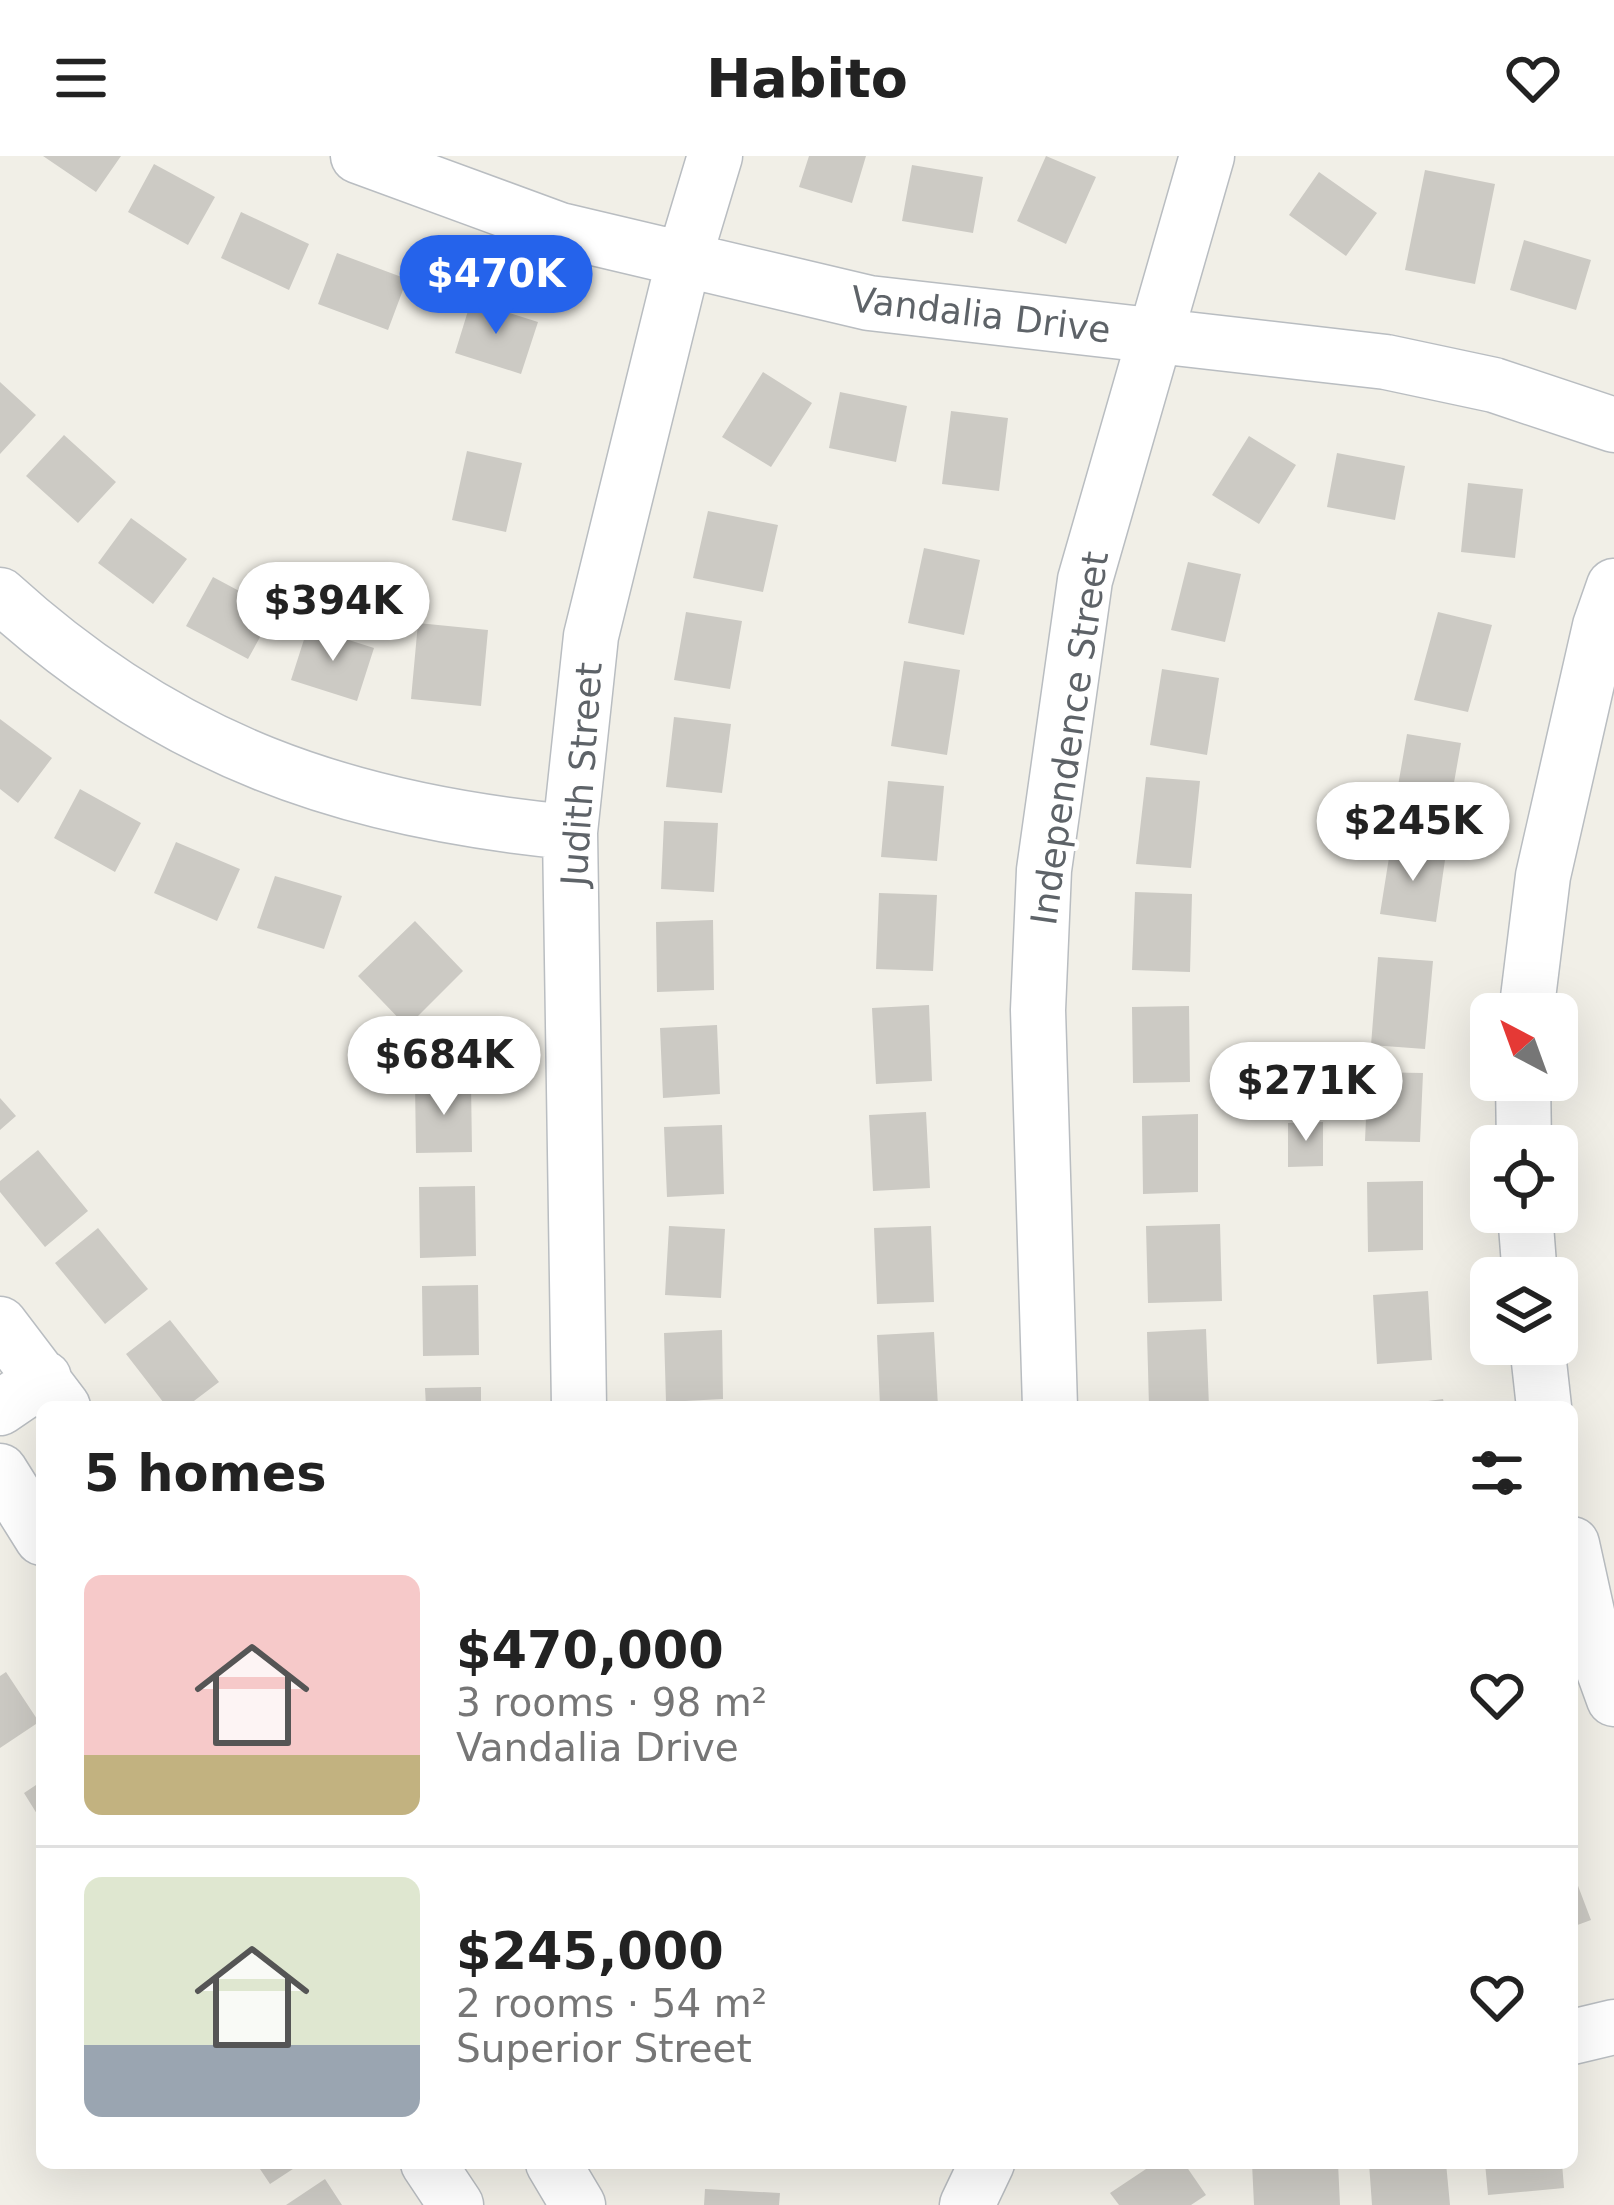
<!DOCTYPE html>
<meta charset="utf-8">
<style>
body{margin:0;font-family:"DejaVu Sans",sans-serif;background:#f2f2f2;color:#222;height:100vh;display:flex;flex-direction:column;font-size:45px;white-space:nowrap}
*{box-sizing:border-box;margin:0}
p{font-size:39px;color:#767676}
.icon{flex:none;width:66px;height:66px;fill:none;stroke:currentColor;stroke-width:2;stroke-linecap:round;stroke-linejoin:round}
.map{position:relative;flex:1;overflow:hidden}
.drawer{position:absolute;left:36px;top:1245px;width:1542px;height:768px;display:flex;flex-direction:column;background:#fff;border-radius:18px;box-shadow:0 12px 48px #0002}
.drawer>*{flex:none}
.needle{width:78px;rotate:319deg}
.tools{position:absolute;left:1470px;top:837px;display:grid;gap:24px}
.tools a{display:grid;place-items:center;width:108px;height:108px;border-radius:18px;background:#fff;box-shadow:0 12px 48px #0002;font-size:60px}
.price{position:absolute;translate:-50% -102px;padding:0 27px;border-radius:42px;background:#fff;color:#222;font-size:39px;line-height:78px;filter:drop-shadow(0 3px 6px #0008)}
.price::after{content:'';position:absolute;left:50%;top:72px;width:36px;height:27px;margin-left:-18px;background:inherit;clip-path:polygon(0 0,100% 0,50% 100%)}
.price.on{background:#2563eb;color:#fff}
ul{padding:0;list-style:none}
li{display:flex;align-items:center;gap:36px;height:300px;padding:0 48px}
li+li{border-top:3px solid #e0e0e0}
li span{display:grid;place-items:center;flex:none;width:336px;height:240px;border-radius:18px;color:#555}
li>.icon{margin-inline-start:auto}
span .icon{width:144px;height:144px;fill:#fffc;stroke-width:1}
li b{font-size:51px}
h2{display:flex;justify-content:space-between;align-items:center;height:144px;padding:0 48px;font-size:51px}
header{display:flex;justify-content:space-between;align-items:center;height:156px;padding:0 48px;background:#fff;font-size:54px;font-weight:600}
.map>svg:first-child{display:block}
.building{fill:#cccac4}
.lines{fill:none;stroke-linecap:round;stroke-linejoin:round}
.minor-casing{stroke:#b9bdc1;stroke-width:57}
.minor{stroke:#fff;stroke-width:54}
.labels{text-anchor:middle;stroke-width:9;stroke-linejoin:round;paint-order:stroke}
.street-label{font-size:36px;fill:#5e6368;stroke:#fff}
</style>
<header><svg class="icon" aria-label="menu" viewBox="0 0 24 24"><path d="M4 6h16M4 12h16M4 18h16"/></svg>Habito<svg class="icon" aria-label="heart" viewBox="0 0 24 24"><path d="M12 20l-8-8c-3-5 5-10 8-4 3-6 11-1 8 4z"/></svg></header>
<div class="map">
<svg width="1614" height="2049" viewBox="0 0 1614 2049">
<rect width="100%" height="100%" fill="#f1efe7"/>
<!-- building -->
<path class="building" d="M 43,0 L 121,0 L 96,36 Z
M 809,0 L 866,0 L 852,47 L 799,31 Z
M 1046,0 L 1096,21 L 1066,88 L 1017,65 Z
M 154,8 L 215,41 L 188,89 L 128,56 Z
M 912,9 L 983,21 L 973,77 L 902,65 Z
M 1425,14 L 1495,28 L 1475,128 L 1405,114 Z
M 1319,16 L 1377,57 L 1346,100 L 1289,59 Z
M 241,56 L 309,88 L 289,134 L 221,102 Z
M 1524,84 L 1591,104 L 1576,154 L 1510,134 Z
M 337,97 L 407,123 L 388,174 L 318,148 Z
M 471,145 L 538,166 L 521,218 L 455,197 Z
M 763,216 L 812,247 L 771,311 L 722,281 Z
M 0,226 L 36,259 L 0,298 Z
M 840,236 L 907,250 L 896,306 L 829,292 Z
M 951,255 L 1008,262 L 999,335 L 942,328 Z
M 64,279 L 116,326 L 78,367 L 26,320 Z
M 1249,280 L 1296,309 L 1259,368 L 1212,339 Z
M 467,295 L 522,307 L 506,376 L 452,364 Z
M 1337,297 L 1405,310 L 1395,364 L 1327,351 Z
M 1468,327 L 1523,333 L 1515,402 L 1461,396 Z
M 708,355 L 778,369 L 763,436 L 693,422 Z
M 131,362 L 187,403 L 153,448 L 98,407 Z
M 924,392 L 980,404 L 964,479 L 908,467 Z
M 1188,406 L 1241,418 L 1225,486 L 1171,474 Z
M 213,421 L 275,454 L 248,503 L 186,470 Z
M 686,456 L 742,465 L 730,533 L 674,524 Z
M 1438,456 L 1492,469 L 1468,556 L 1414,544 Z
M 418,467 L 488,474 L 481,550 L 411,543 Z
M 308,471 L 374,492 L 357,545 L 291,524 Z
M 904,505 L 960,514 L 947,599 L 891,590 Z
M 1162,513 L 1219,522 L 1207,599 L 1150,589 Z
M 674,561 L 731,568 L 722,637 L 666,631 Z
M 0,563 L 52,602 L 18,647 L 0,633 Z
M 1407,578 L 1461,587 L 1449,655 L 1395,647 Z
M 1146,621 L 1200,625 L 1191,712 L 1136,708 Z
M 888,625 L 944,630 L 937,705 L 881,701 Z
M 80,633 L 141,667 L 115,716 L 54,682 Z
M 664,665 L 718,667 L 714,736 L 661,733 Z
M 176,686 L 240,713 L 217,765 L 154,737 Z
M 1391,689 L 1446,697 L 1436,766 L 1380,758 Z
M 275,720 L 342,740 L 324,793 L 257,772 Z
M 1135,736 L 1192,738 L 1190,816 L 1132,814 Z
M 879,737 L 937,739 L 933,815 L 876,813 Z
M 713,764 L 714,834 L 657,836 L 656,766 Z
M 415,765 L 463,815 L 407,871 L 358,820 Z
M 1378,801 L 1433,805 L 1425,893 L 1371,889 Z
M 929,849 L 932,925 L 876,928 L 872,852 Z
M 1189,850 L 1190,926 L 1133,927 L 1132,851 Z
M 717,869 L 720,938 L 663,942 L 660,872 Z
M 1368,916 L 1423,917 L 1420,986 L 1365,985 Z
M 471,926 L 472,996 L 416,997 L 415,927 Z
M 0,942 L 16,960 L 0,974 Z
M 926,956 L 930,1032 L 873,1035 L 869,959 Z
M 1198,958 L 1198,1036 L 1143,1038 L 1142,960 Z
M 1323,966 L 1323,1010 L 1288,1011 L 1288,967 Z
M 722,969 L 724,1038 L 667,1041 L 664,971 Z
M 38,994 L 88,1055 L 45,1091 L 0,1036 L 0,1025 Z
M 1423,1025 L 1423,1094 L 1368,1096 L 1367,1026 Z
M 475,1030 L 476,1100 L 420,1102 L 419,1031 Z
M 1220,1068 L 1222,1145 L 1148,1147 L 1146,1070 Z
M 669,1070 L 725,1073 L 721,1142 L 665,1139 Z
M 931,1070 L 934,1146 L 877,1148 L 874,1072 Z
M 98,1072 L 148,1133 L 105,1168 L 55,1107 Z
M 478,1129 L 479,1199 L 423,1200 L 422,1130 Z
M 1428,1135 L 1432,1204 L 1377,1208 L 1373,1139 Z
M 170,1164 L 219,1226 L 186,1251 L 167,1251 L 126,1198 Z
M 1206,1173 L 1209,1251 L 1149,1251 L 1147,1176 Z
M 722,1174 L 723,1243 L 666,1246 L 664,1177 Z
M 934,1176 L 938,1251 L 880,1251 L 877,1179 Z
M 481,1231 L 481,1251 L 426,1251 L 425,1232 Z
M 1443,1243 L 1445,1251 L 1406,1251 L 1406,1248 Z
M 6,1516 L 39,1566 L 0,1592 L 0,1520 Z
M 42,1625 L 42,1666 L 24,1637 Z
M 1572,1714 L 1591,1764 L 1572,1771 Z
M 256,2007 L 302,2007 L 270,2028 Z
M 1155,2007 L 1184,2007 L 1206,2039 L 1191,2049 L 1119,2049 L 1110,2037 Z
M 1252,2007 L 1338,2007 L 1340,2049 L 1254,2049 Z
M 1369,2007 L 1446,2007 L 1450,2049 L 1372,2049 Z
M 1485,2007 L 1562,2007 L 1564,2032 L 1488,2039 Z
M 325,2023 L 342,2049 L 286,2049 Z
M 705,2033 L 780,2037 L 779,2049 L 704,2049 Z"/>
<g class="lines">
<!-- minor casing -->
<g class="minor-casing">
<path id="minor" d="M 358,0 L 560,74 L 869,147 L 1386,206 L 1494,229 L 1614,269
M 0,439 C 170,594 345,655 570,676
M 1526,858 L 1543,720 L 1600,470 L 1614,430
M 1523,924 L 1524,990
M 1525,1056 L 1530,1122
M 0,1168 L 63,1251
M 1537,1188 L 1544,1251
M 579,1251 L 570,676 L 591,480 L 684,103 L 715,0
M 1050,1251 L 1038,854 L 1044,714 L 1085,424 L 1207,0
M 0,1252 L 44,1222
M 0,1315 L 42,1382
M 1572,1388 L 1594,1488 L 1614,1543
M 1572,1881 L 1614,1871
M 428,2007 L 456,2049
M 553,2007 L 578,2049
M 967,2049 L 987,2007"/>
</g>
<!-- minor -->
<use href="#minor" class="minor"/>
</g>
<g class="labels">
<!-- street labels -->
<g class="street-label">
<text transform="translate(981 158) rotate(7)" y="13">Vandalia Drive</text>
<text transform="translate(1069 582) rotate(-82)" y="13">Independence Street</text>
<text transform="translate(581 618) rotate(-86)" y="13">Judith Street</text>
</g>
</g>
</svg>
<div class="tools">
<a><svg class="needle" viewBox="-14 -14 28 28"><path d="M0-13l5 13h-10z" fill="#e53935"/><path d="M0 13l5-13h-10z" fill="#767676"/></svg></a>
<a><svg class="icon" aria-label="locate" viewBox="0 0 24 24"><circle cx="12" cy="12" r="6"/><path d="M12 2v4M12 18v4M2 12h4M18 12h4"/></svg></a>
<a><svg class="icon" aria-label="layers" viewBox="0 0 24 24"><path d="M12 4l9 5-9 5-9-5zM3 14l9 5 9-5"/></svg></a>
</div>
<b class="price on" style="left:496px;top:181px">$470K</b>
<b class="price" style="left:333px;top:508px">$394K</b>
<b class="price" style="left:1413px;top:728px">$245K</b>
<b class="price" style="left:444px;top:962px">$684K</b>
<b class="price" style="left:1306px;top:988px">$271K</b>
<section class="drawer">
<h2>5 homes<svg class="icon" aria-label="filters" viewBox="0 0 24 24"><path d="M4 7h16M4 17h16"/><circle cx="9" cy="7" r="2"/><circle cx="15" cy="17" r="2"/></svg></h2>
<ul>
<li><span style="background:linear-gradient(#f6c9c9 75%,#c2b280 0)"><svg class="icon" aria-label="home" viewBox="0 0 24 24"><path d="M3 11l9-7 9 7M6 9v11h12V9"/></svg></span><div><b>$470,000</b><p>3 rooms · 98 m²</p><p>Vandalia Drive</p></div><svg class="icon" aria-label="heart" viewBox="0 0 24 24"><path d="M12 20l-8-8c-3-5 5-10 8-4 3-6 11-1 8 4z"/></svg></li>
<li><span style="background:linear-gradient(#dfe7d0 70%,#9aa5b1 0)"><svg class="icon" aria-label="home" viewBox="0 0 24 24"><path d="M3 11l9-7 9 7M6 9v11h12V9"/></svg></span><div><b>$245,000</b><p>2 rooms · 54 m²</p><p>Superior Street</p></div><svg class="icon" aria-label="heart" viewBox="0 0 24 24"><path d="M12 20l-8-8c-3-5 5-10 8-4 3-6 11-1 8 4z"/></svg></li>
</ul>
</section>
</div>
